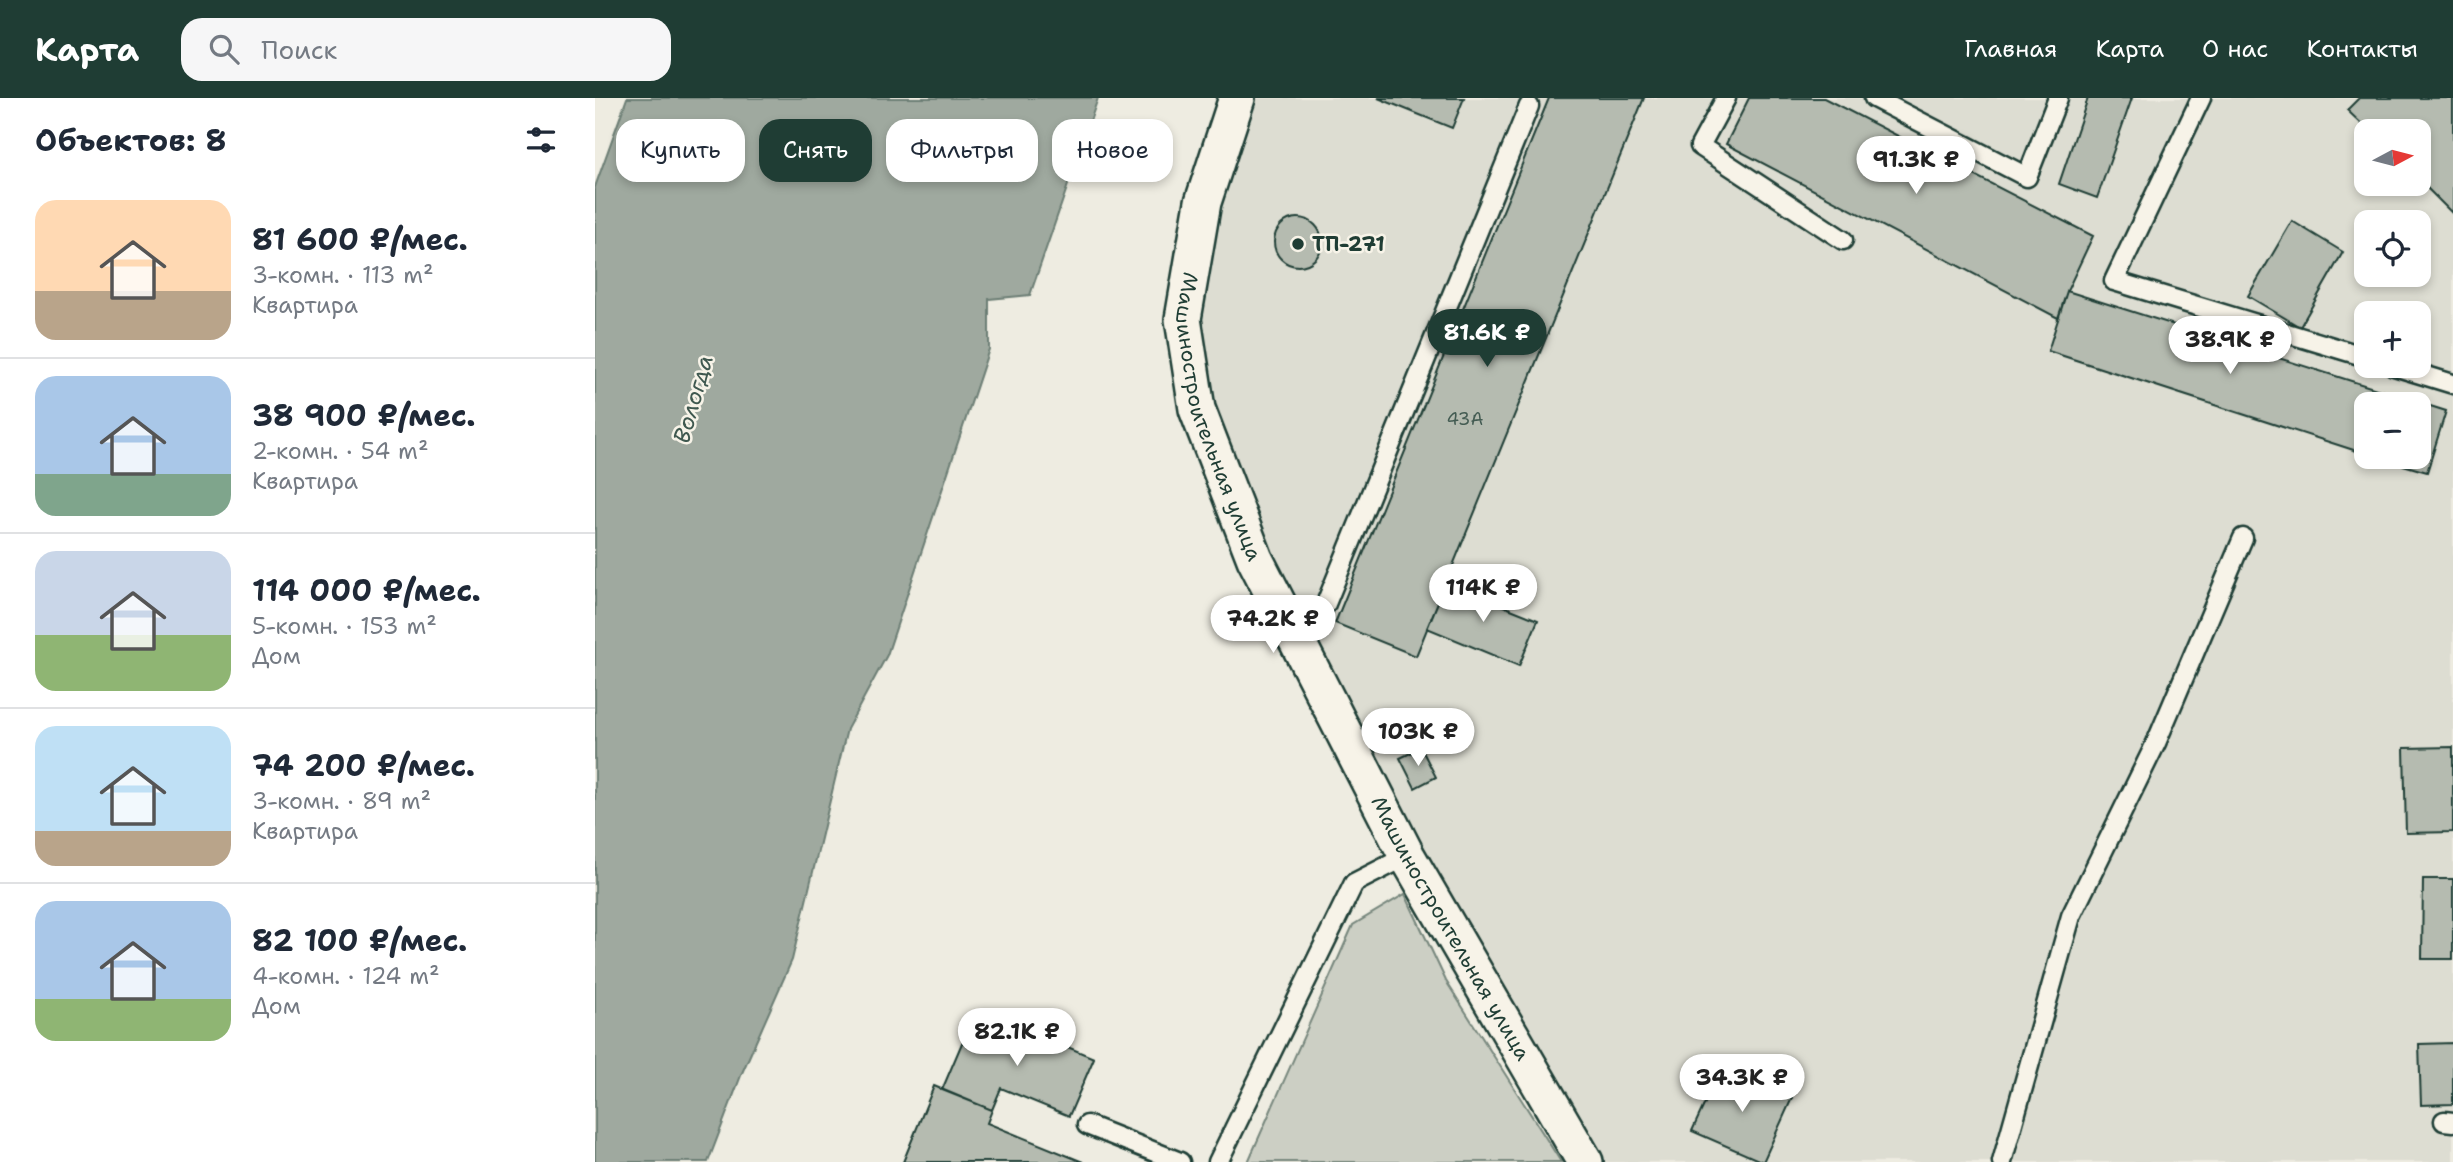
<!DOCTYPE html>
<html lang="ru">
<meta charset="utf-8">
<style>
body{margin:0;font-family:"Shantell Sans",sans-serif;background:#f6f6f7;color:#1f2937;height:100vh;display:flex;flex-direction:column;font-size:26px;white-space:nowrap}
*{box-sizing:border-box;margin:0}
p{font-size:23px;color:#747a83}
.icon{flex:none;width:38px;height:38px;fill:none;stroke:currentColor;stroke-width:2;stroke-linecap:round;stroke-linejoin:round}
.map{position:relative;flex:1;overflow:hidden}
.drawer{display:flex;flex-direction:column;background:#fff;width:595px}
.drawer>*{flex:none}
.guide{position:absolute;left:21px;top:21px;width:665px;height:63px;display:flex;gap:14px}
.needle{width:46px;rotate:83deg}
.buttons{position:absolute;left:1759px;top:21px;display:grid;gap:14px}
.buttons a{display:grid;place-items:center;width:77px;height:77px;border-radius:14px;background:#fff;box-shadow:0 4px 10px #0003;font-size:35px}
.price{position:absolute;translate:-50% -60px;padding:0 16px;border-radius:24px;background:#fff;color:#222;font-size:23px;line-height:46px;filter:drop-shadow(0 2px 4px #0008)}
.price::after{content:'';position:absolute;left:50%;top:42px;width:21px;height:16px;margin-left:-10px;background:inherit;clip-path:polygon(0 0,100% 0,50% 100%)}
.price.current{background:#1f3d34;color:#fff}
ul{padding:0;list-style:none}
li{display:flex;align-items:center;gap:21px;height:175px;padding:0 35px}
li+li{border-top:2px solid #e0e1e3}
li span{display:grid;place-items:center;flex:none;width:196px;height:140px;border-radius:21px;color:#555}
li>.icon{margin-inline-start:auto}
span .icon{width:84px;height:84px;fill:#fffc;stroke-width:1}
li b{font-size:30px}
h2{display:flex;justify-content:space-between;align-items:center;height:84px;padding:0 35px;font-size:30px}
.chip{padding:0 24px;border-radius:21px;background:#fff;box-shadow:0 4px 10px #0003;font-size:24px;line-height:63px}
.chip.current{background:#1f3d34;color:#fff}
header{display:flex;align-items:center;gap:42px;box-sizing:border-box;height:98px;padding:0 35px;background:#1f3d34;color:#fff}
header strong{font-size:33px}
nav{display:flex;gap:38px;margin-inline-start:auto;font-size:24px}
.search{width:490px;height:63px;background:#f6f6f7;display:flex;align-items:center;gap:18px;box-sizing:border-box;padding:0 24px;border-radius:21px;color:#747a83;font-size:26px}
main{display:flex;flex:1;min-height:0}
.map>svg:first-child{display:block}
.built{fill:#ddddd2;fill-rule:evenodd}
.green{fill:#cccfc4;stroke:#76867c;stroke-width:2}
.water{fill:#9fa99f;stroke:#6c7e74;stroke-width:2}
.building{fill:#b5bbb0;stroke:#1f3d34;stroke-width:2}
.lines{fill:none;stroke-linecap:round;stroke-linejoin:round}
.service-casing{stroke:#1f3d34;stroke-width:23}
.minor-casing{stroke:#1f3d34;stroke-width:40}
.service{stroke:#f7f3e8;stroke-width:18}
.minor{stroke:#f7f3e8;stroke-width:35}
.poi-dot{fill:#1f3d34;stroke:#f7f3e8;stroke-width:2.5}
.labels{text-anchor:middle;stroke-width:5;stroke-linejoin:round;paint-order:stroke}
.number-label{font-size:18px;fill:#445c53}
.poi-label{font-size:21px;font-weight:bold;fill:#1f3d34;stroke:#f7f3e8;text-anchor:start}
.street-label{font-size:21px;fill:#1f3d34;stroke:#f7f3e8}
.water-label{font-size:23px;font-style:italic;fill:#3f584f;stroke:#f7f3e8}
</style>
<header>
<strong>Карта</strong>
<div class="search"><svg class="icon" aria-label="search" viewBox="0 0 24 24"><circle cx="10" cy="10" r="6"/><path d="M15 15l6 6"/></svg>Поиск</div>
<nav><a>Главная</a><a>Карта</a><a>О нас</a><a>Контакты</a></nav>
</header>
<main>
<section class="drawer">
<h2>Объектов: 8<svg class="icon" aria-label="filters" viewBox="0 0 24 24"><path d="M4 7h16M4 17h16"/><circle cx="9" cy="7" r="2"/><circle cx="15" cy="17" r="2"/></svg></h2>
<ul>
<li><span style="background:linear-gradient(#ffd9b3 65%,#b9a48a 0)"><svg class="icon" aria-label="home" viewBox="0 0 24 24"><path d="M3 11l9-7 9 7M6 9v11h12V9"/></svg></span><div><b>81 600 ₽/мес.</b><p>3-комн. · 113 m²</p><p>Квартира</p></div></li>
<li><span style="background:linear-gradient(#a9c7e8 70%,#7fa58c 0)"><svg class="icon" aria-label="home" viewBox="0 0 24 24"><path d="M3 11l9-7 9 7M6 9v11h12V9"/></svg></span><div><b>38 900 ₽/мес.</b><p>2-комн. · 54 m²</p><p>Квартира</p></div></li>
<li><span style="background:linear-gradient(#c9d6e8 60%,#8fb573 0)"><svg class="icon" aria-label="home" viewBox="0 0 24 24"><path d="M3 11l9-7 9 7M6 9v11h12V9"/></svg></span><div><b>114 000 ₽/мес.</b><p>5-комн. · 153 m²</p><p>Дом</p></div></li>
<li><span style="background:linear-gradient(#bfe0f5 75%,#b9a48a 0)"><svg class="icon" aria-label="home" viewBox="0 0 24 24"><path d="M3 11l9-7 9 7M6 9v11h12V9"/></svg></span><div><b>74 200 ₽/мес.</b><p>3-комн. · 89 m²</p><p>Квартира</p></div></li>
<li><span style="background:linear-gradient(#a9c7e8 70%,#8fb573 0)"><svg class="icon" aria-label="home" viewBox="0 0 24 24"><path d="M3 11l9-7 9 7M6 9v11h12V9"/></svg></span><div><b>82 100 ₽/мес.</b><p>4-комн. · 124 m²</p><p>Дом</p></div></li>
</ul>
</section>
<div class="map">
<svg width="1858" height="1064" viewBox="0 0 1858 1064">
<rect width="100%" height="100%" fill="#eeece1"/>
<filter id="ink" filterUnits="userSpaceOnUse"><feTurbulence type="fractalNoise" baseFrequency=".0143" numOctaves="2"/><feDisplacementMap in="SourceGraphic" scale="14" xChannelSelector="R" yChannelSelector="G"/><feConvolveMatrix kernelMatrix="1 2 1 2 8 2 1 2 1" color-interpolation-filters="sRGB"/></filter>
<g filter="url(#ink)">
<!-- built -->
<path class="built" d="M 661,0 L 1858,0 L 1858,1064 L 1010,1064 L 828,750 L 675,454 L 615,302 L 603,220 L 626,107 ZM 1771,33 L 1824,33 L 1824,86 L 1771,86 ZM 1771,124 L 1824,124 L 1824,177 L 1771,177 ZM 1771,215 L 1824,215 L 1824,268 L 1771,268 ZM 1771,306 L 1824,306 L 1824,359 L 1771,359 Z"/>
<!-- green -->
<path class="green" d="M 810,796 L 851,883 L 966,1064 L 653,1064 L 758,827 Z"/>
<!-- water -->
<path class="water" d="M 32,0 L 503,0 L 435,197 L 394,201 L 394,251 L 292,557 L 252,631 L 197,862 L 147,975 L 113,1064 L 0,1064 L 0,89 Z"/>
<!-- building -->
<path class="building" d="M 783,0 L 869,0 L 857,30 Z
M 954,0 L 1049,0 L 821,558 L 740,525 Z
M 1154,0 L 1229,0 L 1498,138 L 1472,193 L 1463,220 L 1131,46 Z
M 1493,0 L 1537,0 L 1502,100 L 1464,86 Z
M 1764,0 L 1858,0 L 1858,116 L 1824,82 L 1824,33 L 1774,33 L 1752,12 Z
M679 144a24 24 0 1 1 48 0a24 24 0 1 1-48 0Z
M 1697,123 L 1748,154 L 1705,229 L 1653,198 Z
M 1472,193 L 1851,313 L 1832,374 L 1781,359 L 1824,359 L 1824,306 L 1771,306 L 1771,356 L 1453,253 Z
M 851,485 L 943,522 L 924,568 L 832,530 Z
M 1858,649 L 1858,734 L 1811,735 L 1809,650 Z
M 826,650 L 841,679 L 820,690 L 805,660 Z
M 1828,781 L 1858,781 L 1858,861 L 1827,861 Z
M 378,919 L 421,938 L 425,929 L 499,960 L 474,1018 L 406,990 L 397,1012 L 347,992 Z
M 1858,945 L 1858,1006 L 1826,1007 L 1824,946 Z
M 1127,968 L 1197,1000 L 1168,1064 L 1097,1033 Z
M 339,988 L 397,1012 L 392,1025 L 488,1064 L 308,1064 Z"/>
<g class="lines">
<!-- service casing -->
<g class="service-casing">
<path id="service" d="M 1131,0 L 1105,48 L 1248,142
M 1279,0 L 1432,79 L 1463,0
M 1606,0 L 1519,183 L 1771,259
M 1799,268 L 1858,286
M 693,525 L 730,508 L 934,8
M 1849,1023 L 1858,1024
M 492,1027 L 585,1064
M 623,1064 L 759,785 L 812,758
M 1407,1064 L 1476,818 L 1561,645 L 1648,440"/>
</g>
<!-- minor casing -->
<g class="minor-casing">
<g id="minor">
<path id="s1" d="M 642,0 L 608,104 L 588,221 L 602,311 L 660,461 L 812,758 L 990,1064"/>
</g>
</g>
<!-- service -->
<use href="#service" class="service"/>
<!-- minor -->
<use href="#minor" class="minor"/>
</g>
</g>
<!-- markers -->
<circle class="poi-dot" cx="703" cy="146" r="7"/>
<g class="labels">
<!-- number labels -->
<g class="number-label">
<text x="870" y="327">43А</text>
</g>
<!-- poi labels -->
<g class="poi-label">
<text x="717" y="153">ТП-271</text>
</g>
<!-- street labels -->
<g class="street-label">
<text dy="7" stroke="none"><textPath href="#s1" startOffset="331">Машиностроительная улица</textPath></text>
<text dy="7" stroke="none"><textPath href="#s1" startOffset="898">Машиностроительная улица</textPath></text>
</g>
<!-- water labels -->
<g class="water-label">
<text transform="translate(98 301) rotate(-74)" y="8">Вологда</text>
</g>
</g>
</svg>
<div class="buttons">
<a><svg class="needle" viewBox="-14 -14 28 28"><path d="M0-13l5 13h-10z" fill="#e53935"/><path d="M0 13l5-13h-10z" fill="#747a83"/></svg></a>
<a><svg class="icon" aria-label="locate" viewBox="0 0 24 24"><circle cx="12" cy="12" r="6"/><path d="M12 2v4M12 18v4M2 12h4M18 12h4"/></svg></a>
<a>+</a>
<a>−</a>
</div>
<b class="price" style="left:1321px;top:98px">91.3K ₽</b>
<b class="price current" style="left:892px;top:271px">81.6K ₽</b>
<b class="price" style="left:1635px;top:278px">38.9K ₽</b>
<b class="price" style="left:888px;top:526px">114K ₽</b>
<b class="price" style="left:678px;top:557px">74.2K ₽</b>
<b class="price" style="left:823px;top:670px">103K ₽</b>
<b class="price" style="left:422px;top:970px">82.1K ₽</b>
<b class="price" style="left:1147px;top:1016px">34.3K ₽</b>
<div class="guide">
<a class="chip">Купить</a>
<a class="chip current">Снять</a>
<a class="chip">Фильтры</a>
<a class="chip">Новое</a>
</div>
</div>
</main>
